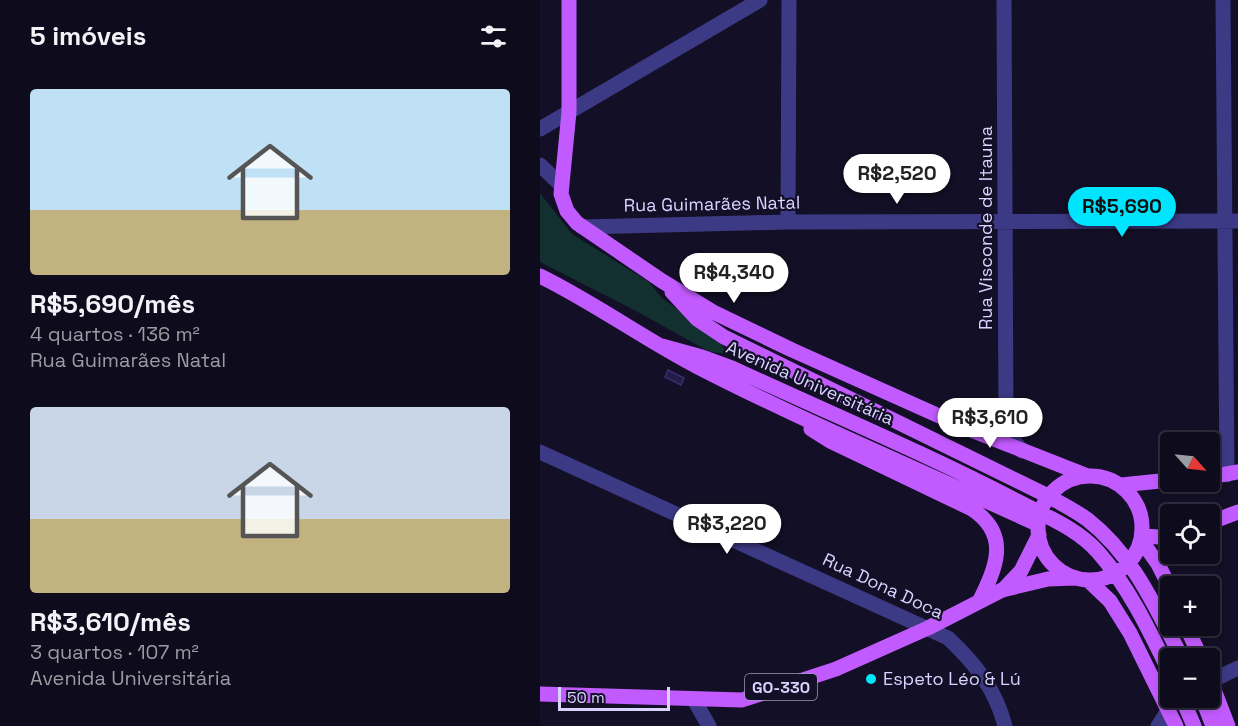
<!DOCTYPE html>
<html lang="pt">
<meta charset="utf-8">
<style>
body{margin:0;font-family:"Space Grotesk",sans-serif;background:#171425;color:#f1f3f6;height:100vh;display:flex;flex-direction:column;font-size:22px;white-space:nowrap}
*{box-sizing:border-box;margin:0}
p{font-size:20px;color:#9b9ba3}
.icon{flex:none;width:33px;height:33px;fill:none;stroke:currentColor;stroke-width:2;stroke-linecap:round;stroke-linejoin:round}
.map{position:relative;flex:1;overflow:hidden}
.drawer{display:flex;flex-direction:column;background:#0e0b1c;width:540px}
.drawer>*{flex:none}
.needle{width:39px;rotate:117deg}
.fabs{position:absolute;left:620px;top:432px;display:grid;gap:12px}
.fabs a{display:grid;place-items:center;width:60px;height:60px;border-radius:6px;background:#0e0b1c;box-shadow:0 3px 9px #0003,0 0 0 2px #2e2b3b;font-size:30px}
.scale{position:absolute;left:18px;bottom:15px;width:112px;box-sizing:border-box;padding-left:6px;border:3px solid #d9d4ff;border-top:0;font-size:16px;line-height:21px;white-space:nowrap;color:#d9d4ff;-webkit-text-stroke:4px #130f26;paint-order:stroke}
.price{position:absolute;translate:-50% -51px;padding:0 14px;border-radius:21px;background:#fff;color:#222;font-size:20px;line-height:39px;filter:drop-shadow(0 2px 3px #0008)}
.price::after{content:'';position:absolute;left:50%;top:36px;width:18px;height:14px;margin-left:-9px;background:inherit;clip-path:polygon(0 0,100% 0,50% 100%)}
.price.on{background:#00e5ff;color:#111}
ul{padding:0;list-style:none}
li{display:grid;align-content:center;gap:12px;height:318px;padding:0 30px}
li span{display:grid;place-items:center;height:186px;border-radius:6px;color:#555}
li>.icon{margin-inline-start:auto}
span .icon{width:108px;height:108px;fill:#fffc;stroke-width:1}
li b{font-size:26px}
h2{display:flex;justify-content:space-between;align-items:center;height:72px;padding:0 30px;font-size:26px}
main{display:flex;flex:1;min-height:0}
.map>svg:first-child{display:block}
.green{fill:#12302f}
.building{fill:#241b47;stroke:#3b2d73;stroke-width:1.5}
.lines{fill:none;stroke-linecap:round;stroke-linejoin:round}
.minor{stroke:#3d3a85;stroke-width:15}
.major{stroke:#c25bff;stroke-width:15}
.poi-dot{fill:#00e5ff;stroke:#130f26;stroke-width:2}
.labels{text-anchor:middle;stroke-width:4.5;stroke-linejoin:round;paint-order:stroke}
.shield{fill:#130f26;stroke:#9e99be;stroke-width:1.5}
.shield-label{font-size:16px;font-weight:bold;fill:#d9d4ff}
.street-label{font-size:18px;fill:#d9d4ff;stroke:#130f26}
.poi-label{font-size:18px;fill:#d9d4ff;stroke:#130f26;text-anchor:start}
</style>
<main>
<section class="drawer">
<h2>5 imóveis<svg class="icon" aria-label="filters" viewBox="0 0 24 24"><path d="M4 7h16M4 17h16"/><circle cx="9" cy="7" r="2"/><circle cx="15" cy="17" r="2"/></svg></h2>
<ul>
<li><span style="background:linear-gradient(#bfe0f5 65%,#c2b280 0)"><svg class="icon" aria-label="home" viewBox="0 0 24 24"><path d="M3 11l9-7 9 7M6 9v11h12V9"/></svg></span><div><b>R$5,690/mês</b><p>4 quartos · 136 m²</p><p>Rua Guimarães Natal</p></div></li>
<li><span style="background:linear-gradient(#c9d6e8 60%,#c2b280 0)"><svg class="icon" aria-label="home" viewBox="0 0 24 24"><path d="M3 11l9-7 9 7M6 9v11h12V9"/></svg></span><div><b>R$3,610/mês</b><p>3 quartos · 107 m²</p><p>Avenida Universitária</p></div></li>
</ul>
</section>
<div class="map">
<svg width="698" height="726" viewBox="0 0 698 726">
<rect width="100%" height="100%" fill="#130f26"/>
<!-- green -->
<path class="green" d="M 0,193 L 32,234 L 109,282 L 121,297 L 178,340 L 189,354 L 170,352 L 94,310 L 0,262 Z"/>
<!-- building -->
<path class="building" d="M 128,370 L 144,378 L 141,385 L 125,377 Z"/>
<g class="lines">
<!-- minor -->
<path class="minor" d="M 464,0 L 466,422 L 470,436 L 482,451
M 683,0 L 687,475
M 0,129 L 220,0
M 0,165 L 22,186
M 248,222 L 249,0
M 42,227 L 248,222 L 698,221
M 0,452 L 408,638 C 435,663 456,690 465,726
M 671,681 L 698,668
M 154,700 L 169,726
M 618,726 L 629,709"/>
<!-- major -->
<path class="major" d="M 29,0 L 29,112 L 21,194 L 27,211 L 37,223 L 122,281 L 173,312 L 252,350 L 426,428 L 545,475
M 0,276 C 55,303 104,339 158,367 C 269,424 384,472 497,524
M 132,292 L 157,319 L 184,337 L 504,494 C 518,502 535,510 548,520 C 594,556 616,609 642,658
M 122,346 L 162,357 L 192,368 C 287,412 385,453 477,501 C 505,516 537,528 558,552 C 589,587 610,632 630,673
M 271,429 L 290,441 L 432,509 C 471,535 456,568 439,602
M498 528a52 52 0 1 1 104 0a52 52 0 1 1-104 0Z
M 669,477 L 698,472
M 581,485 L 630,480
M 669,523 L 698,512
M 602,536 L 619,537 L 630,535
M 601,540 L 618,564 L 630,588
M 548,580 L 570,601 L 590,633 L 636,726
M 463,590 L 481,571 L 499,535
M 646,626 L 661,658
M 669,677 L 688,726
M 0,694 L 202,700 L 296,669 L 388,628 L 462,590 L 508,579 L 535,578
M 642,698 L 654,726
M 662,698 L 673,726"/>
</g>
<!-- markers -->
<circle class="poi-dot" cx="331" cy="679" r="6"/>
<g class="labels">
<!-- shield labels -->
<rect class="shield" x="205" y="674" width="72" height="26" rx="4.5"/>
<g class="shield-label">
<text x="241" y="693">GO-330</text>
</g>
<!-- street labels -->
<g class="street-label">
<text transform="translate(172 204) rotate(-1)" y="6">Rua Guimarães Natal</text>
<text transform="translate(446 228) rotate(-90)" y="6">Rua Visconde de Itauna</text>
<text transform="translate(270 383) rotate(24)" y="6">Avenida Universitária</text>
<text transform="translate(343 586) rotate(25)" y="6">Rua Dona Doca</text>
</g>
<!-- poi labels -->
<g class="poi-label">
<text x="343" y="685">Espeto Léo &amp; Lú</text>
</g>
</g>
</svg>
<div class="fabs">
<a><svg class="needle" viewBox="-14 -14 28 28"><path d="M0-13l5 13h-10z" fill="#e53935"/><path d="M0 13l5-13h-10z" fill="#9b9ba3"/></svg></a>
<a><svg class="icon" aria-label="locate" viewBox="0 0 24 24"><circle cx="12" cy="12" r="6"/><path d="M12 2v4M12 18v4M2 12h4M18 12h4"/></svg></a>
<a>+</a>
<a>−</a>
</div>
<div class="scale">50 m</div>
<b class="price" style="left:357px;top:205px">R$2,520</b>
<b class="price on" style="left:582px;top:238px">R$5,690</b>
<b class="price" style="left:194px;top:304px">R$4,340</b>
<b class="price" style="left:450px;top:449px">R$3,610</b>
<b class="price" style="left:187px;top:555px">R$3,220</b>
</div>
</main>
